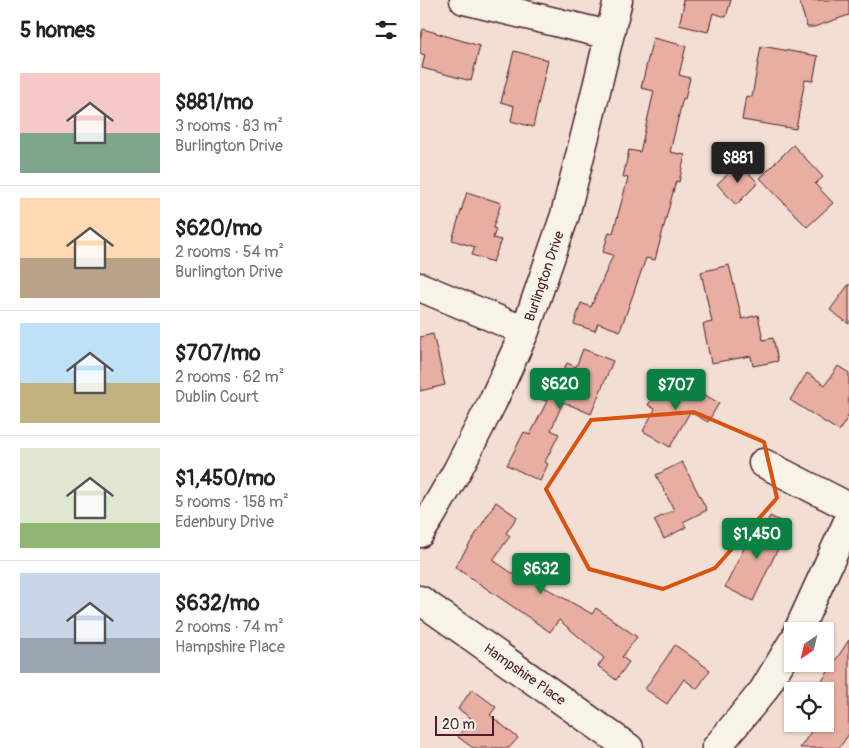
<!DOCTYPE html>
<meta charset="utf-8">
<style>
body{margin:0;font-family:Pangolin,sans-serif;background:#f2f2f2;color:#222;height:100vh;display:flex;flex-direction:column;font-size:19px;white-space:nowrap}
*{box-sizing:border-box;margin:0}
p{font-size:16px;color:#767676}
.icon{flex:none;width:28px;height:28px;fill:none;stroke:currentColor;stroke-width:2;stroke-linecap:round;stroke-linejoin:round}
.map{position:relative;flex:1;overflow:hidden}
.drawer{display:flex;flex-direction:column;background:#fff;width:420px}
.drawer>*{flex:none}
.needle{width:32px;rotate:215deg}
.buttons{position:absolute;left:364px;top:622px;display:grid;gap:10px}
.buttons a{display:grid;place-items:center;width:50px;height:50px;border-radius:0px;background:#fff;box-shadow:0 1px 4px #0004;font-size:25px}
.scale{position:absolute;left:15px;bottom:12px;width:59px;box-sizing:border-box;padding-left:5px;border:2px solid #4a1f2b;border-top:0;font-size:14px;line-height:18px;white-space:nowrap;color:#4a1f2b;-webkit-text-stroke:4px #f7f3e8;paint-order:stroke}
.price{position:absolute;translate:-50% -42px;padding:0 11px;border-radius:5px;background:#0b8043;color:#fff;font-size:16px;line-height:32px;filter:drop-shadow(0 1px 2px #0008)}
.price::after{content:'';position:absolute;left:50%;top:30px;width:15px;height:11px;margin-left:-8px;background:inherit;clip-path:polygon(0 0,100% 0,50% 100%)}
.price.current{background:#222;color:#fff}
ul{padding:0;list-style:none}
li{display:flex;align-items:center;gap:15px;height:125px;padding:0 20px}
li+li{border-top:1px solid #e0e0e0}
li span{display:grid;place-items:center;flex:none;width:140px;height:100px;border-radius:0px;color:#555}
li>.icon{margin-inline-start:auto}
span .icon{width:60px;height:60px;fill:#fffc;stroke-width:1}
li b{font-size:21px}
h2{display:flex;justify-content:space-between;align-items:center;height:60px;padding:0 20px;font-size:21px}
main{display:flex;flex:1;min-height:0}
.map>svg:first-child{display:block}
.building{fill:#e8aea1;stroke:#4a1f2b}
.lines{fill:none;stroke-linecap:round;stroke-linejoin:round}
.minor-casing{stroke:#4a1f2b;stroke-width:31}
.minor{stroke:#f7f3e8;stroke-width:28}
.marked{fill:none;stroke:#d8530f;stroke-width:4;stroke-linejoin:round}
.labels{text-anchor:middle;stroke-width:4;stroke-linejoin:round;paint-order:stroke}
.street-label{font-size:14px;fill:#4a1f2b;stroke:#f7f3e8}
</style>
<main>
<section class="drawer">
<h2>5 homes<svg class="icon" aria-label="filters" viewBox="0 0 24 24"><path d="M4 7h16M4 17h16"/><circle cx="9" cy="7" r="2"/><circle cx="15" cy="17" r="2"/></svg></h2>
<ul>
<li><span style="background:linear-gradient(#f6c9c9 60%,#7fa58c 0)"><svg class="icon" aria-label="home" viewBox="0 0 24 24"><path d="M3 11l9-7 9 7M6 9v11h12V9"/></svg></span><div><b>$881/mo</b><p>3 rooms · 83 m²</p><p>Burlington Drive</p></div></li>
<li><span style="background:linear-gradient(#ffd9b3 60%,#b9a48a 0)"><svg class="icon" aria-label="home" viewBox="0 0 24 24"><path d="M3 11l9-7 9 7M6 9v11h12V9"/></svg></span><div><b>$620/mo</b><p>2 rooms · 54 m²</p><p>Burlington Drive</p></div></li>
<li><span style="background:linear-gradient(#bfe0f5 60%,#c2b280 0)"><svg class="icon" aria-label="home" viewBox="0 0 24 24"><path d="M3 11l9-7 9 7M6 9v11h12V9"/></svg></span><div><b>$707/mo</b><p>2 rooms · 62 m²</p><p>Dublin Court</p></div></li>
<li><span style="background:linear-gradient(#dfe7d0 75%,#8fb573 0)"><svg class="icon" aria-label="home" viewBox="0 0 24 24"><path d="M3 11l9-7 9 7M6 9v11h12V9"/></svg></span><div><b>$1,450/mo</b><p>5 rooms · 158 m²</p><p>Edenbury Drive</p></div></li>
<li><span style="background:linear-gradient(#c9d6e8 65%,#9aa5b1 0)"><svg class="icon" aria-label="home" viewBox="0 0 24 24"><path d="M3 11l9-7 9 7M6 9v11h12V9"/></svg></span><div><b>$632/mo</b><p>2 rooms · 74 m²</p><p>Hampshire Place</p></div></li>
</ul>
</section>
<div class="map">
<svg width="429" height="748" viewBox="0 0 429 748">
<rect width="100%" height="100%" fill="#f2ded3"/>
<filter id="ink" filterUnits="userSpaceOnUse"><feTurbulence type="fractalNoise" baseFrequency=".02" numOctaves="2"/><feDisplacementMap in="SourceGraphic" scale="10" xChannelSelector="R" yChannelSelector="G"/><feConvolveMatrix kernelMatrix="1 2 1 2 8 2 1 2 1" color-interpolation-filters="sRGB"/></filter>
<g filter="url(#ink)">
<!-- building -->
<path class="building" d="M 263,0 L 311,0 L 306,17 L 293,13 L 288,32 L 259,25 L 264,4 L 262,4 Z
M 379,0 L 429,0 L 429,15 L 394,27 L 387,27 Z
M 3,29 L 60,46 L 51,81 L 2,68 L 5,55 L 0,53 L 0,39 Z
M 233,38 L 266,46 L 259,75 L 270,78 L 265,99 L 263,98 L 250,152 L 265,155 L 259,182 L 256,181 L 235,260 L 226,258 L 200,331 L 178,323 L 175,331 L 154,324 L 161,303 L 171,307 L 193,255 L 183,252 L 189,232 L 193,233 L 208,178 L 203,177 L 209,150 L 220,152 L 234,91 L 221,88 Z
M 341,46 L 398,56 L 393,81 L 385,80 L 376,129 L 322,120 L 326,96 L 332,97 Z
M 94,51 L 128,60 L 113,127 L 91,121 L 94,106 L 81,102 Z
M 373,145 L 403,177 L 395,184 L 413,203 L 387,227 L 340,178 Z
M 320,163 L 338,183 L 316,205 L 297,184 Z
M 47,192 L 81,203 L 73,228 L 76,229 L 73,238 L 81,240 L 73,262 L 52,255 L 55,247 L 32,240 Z
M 309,265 L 322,319 L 338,315 L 343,340 L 353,338 L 358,361 L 333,366 L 331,356 L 291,363 L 283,324 L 292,322 L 281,272 Z
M 429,284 L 429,324 L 410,310 Z
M 13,334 L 25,385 L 0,391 L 0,337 Z
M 163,349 L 193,361 L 171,414 L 143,402 L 131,430 L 139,434 L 125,462 L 128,464 L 120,481 L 87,465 L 104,432 L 110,435 L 127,401 L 120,399 L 129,377 L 138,380 L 147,363 L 156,367 Z
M 418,366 L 429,373 L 429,415 L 419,431 L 370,400 L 387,373 L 405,385 Z
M 243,380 L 260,390 L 264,383 L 299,403 L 288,422 L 270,412 L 250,447 L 223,431 L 235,409 L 228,405 Z
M 262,462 L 287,510 L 263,522 L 266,527 L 244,539 L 234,520 L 254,510 L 236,475 Z
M 76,502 L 97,517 L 86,533 L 90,536 L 73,560 L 105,582 L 108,578 L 172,614 L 176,608 L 217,637 L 202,657 L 209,662 L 196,680 L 178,666 L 184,658 L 139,620 L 130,632 L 35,567 Z
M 350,516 L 370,526 L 361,542 L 333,601 L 305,587 L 330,536 L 339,540 Z
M 429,640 L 429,734 L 419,748 L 380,748 L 396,724 L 405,724 L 405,711 L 409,704 L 405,700 L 405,691 L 397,691 L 396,690 Z
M 255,645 L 290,670 L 277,689 L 264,679 L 247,704 L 225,689 Z
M 52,689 L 76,707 L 70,715 L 98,738 L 89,748 L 53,748 L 38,737 L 51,718 L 38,709 Z"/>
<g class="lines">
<!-- minor casing -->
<g class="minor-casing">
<path id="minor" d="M 44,0 L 189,35
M 0,287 L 105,331
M 343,463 L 429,507
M 0,533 L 11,516 L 37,471 L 72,403 L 105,331 L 145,215 L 167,128 L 198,0
M 0,600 L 209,748
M 378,631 L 429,519
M 296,748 L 343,691 L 372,643"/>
</g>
<!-- minor -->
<use href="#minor" class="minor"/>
</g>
</g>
<!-- marked area -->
<path class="marked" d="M 274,412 L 344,442 L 357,498 L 295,568 L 243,589 L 169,569 L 126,489 L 171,420 Z"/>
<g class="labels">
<!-- street labels -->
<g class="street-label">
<text transform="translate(124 276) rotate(-71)" y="5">Burlington Drive</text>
<text transform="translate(105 674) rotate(35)" y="5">Hampshire Place</text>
</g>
</g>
</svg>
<div class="buttons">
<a><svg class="needle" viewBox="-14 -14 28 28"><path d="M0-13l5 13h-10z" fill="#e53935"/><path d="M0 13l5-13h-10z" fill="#767676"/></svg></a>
<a><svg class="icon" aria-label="locate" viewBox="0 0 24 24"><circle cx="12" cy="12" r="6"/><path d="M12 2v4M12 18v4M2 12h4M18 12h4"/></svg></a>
</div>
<div class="scale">20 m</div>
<b class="price current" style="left:318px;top:184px">$881</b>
<b class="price" style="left:140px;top:410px">$620</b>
<b class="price" style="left:256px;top:411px">$707</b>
<b class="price" style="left:337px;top:560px">$1,450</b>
<b class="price" style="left:121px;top:595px">$632</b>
</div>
</main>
